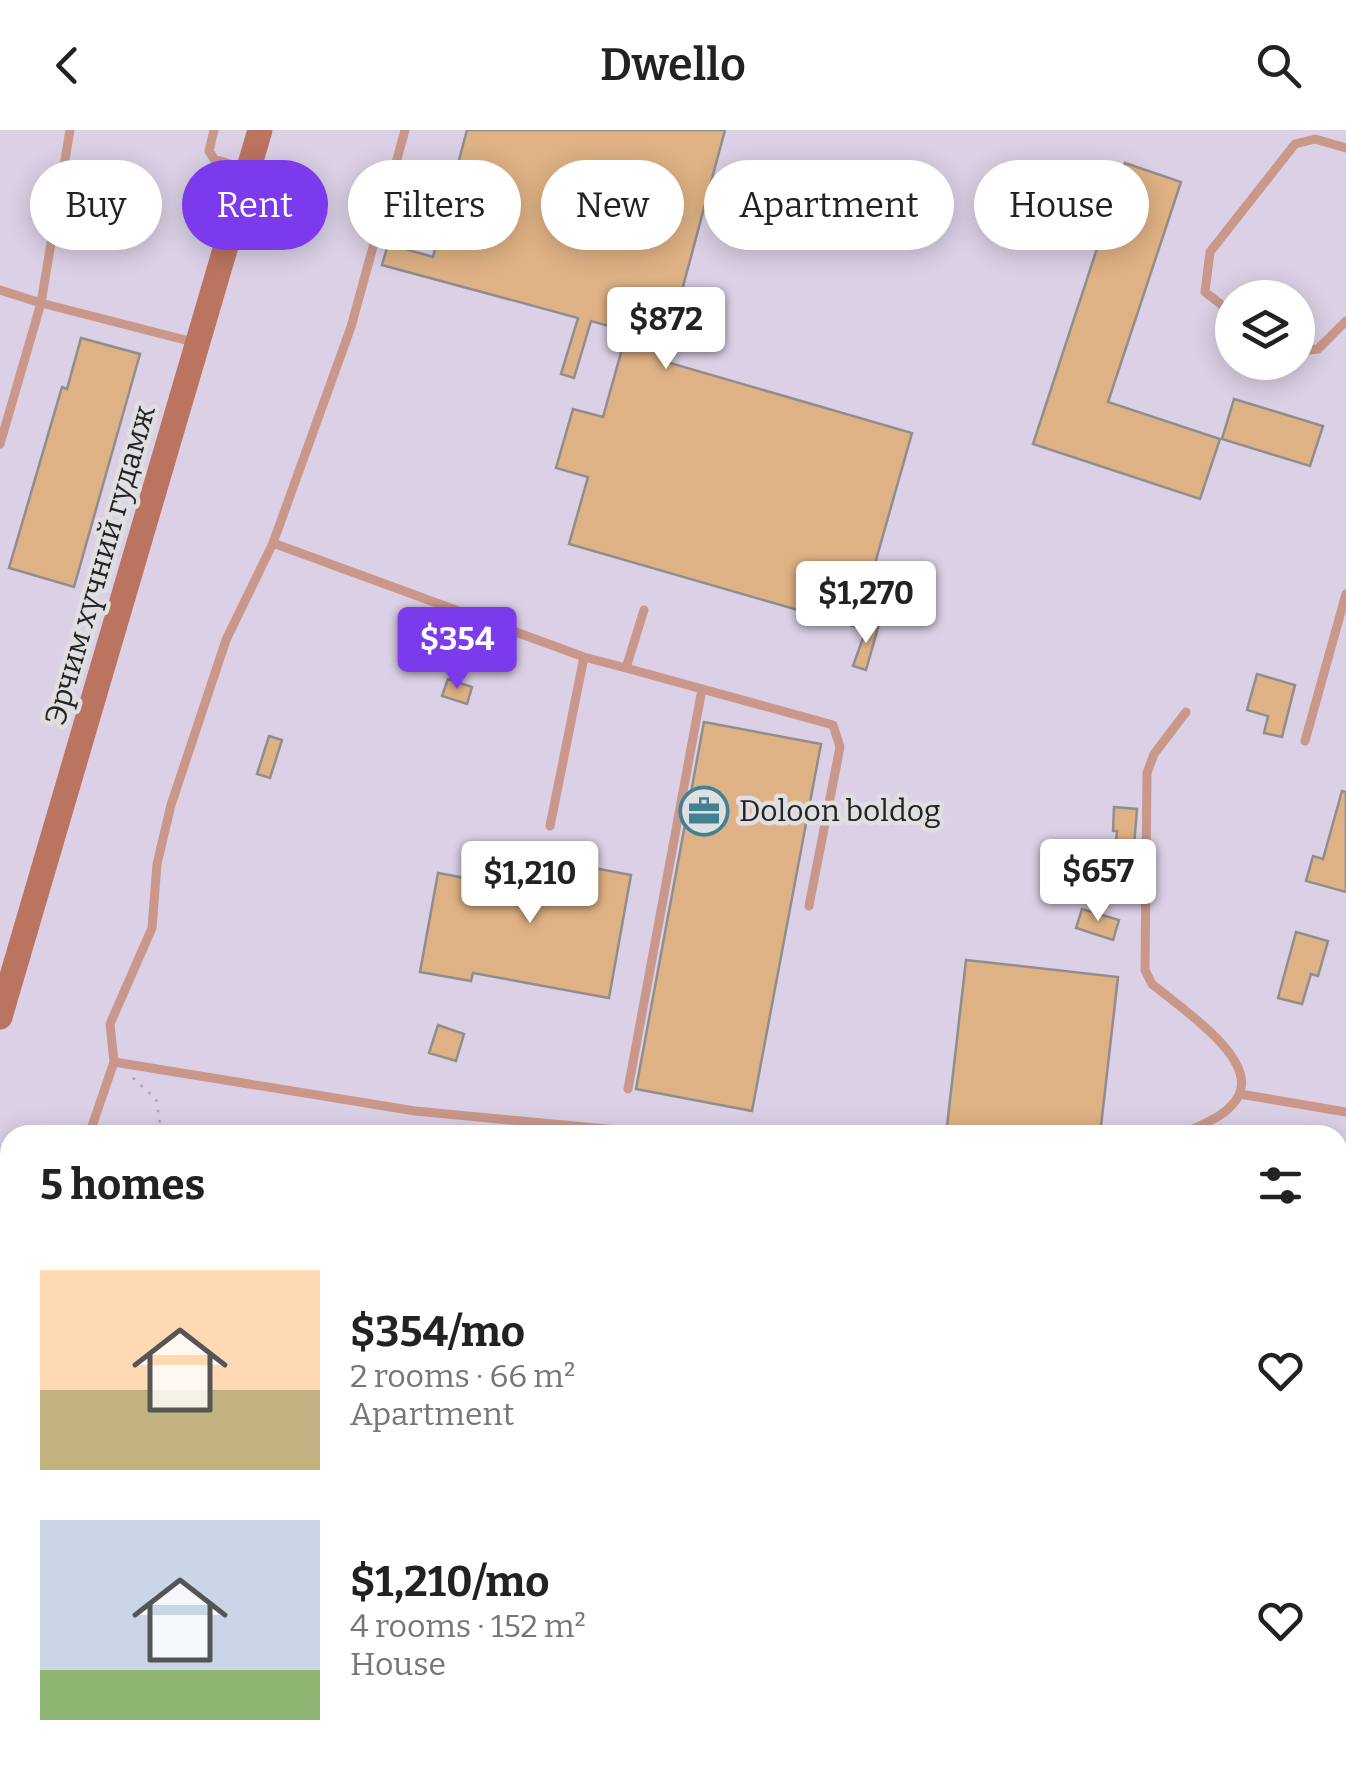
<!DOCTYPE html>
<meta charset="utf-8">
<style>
body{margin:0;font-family:Bitter,serif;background:#f6f6f6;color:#222;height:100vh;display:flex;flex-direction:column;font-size:38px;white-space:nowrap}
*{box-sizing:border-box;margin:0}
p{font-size:32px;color:#767676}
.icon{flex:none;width:55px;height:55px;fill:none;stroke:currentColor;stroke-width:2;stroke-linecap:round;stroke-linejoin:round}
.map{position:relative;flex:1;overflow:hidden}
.sheet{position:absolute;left:0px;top:995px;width:1348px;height:642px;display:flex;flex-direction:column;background:#fff;border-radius:30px 30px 0 0;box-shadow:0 5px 25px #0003}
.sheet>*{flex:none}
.top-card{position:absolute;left:30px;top:30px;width:1288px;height:90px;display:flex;gap:20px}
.controls{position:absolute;left:1215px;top:150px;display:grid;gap:20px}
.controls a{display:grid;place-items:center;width:100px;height:100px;border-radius:50%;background:#fff;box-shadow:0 5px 25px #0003;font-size:50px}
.price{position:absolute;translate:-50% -85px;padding:0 22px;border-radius:10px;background:#fff;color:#222;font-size:32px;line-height:65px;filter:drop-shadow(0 2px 5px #0008)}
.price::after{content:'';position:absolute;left:50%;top:60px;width:30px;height:22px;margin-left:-15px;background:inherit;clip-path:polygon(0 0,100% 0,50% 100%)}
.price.current{background:#7c3aed;color:#fff}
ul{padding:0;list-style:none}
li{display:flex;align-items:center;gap:30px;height:250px;padding:0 40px}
li span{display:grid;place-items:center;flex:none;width:280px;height:200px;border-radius:0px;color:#555}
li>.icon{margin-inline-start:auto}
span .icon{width:120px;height:120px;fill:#fffc;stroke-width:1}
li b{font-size:42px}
h2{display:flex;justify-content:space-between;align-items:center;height:120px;padding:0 40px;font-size:42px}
.pill{padding:0 35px;border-radius:45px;background:#fff;box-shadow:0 5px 25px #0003;font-size:35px;line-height:90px}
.pill.current{background:#7c3aed;color:#fff}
header{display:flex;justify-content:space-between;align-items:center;height:130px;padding:0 40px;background:#fff;font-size:45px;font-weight:600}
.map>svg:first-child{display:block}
.industrial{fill:#dbd0e5;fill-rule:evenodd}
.building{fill:#dfb285;stroke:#908e8d;stroke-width:2.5}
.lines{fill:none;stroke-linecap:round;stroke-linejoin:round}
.path{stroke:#a6a6a8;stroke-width:2.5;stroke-dasharray:2.5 8;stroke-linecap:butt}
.lane{stroke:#c9988a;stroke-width:9}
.street{stroke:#c9988a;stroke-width:18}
.secondary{stroke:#bb7460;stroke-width:25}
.rail-casing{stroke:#5d5d5e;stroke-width:9}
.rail{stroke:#dfdfe1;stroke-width:5;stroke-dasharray:15;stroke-linecap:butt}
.labels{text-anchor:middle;stroke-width:9;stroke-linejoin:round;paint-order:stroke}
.street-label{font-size:30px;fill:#232324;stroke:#dfdfe1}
.poi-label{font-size:30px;fill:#232324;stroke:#dfdfe1;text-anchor:start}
</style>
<header><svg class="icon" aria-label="back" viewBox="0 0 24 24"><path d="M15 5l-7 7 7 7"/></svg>Dwello<svg class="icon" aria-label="search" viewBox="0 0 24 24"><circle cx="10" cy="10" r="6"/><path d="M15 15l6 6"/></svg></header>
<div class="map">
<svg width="1346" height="1637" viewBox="0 0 1346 1637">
<rect width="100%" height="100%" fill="#dfdfe1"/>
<!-- industrial -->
<path class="industrial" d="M 0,0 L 1346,0 L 1346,1637 L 0,1637 ZM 1232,168 L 1298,168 L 1298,232 L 1232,232 ZM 10,1005 L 1338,1005 L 1338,1628 L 10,1628 Z"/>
<!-- building -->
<path class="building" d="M 467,0 L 725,0 L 663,231 L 912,303 L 857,497 L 569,414 L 588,347 L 556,338 L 573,279 L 603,287 L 627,201 L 591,191 L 574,248 L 561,244 L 578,188 L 382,135 L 388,114 L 433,127 Z
M 1125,33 L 1181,52 L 1108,272 L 1220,309 L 1200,369 L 1033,314 Z
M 81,208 L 140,224 L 74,457 L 9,438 L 62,257 L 67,259 Z
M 1234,269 L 1323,296 L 1310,336 L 1222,309 Z
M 869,491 L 879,494 L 866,540 L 853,536 Z
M 1257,544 L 1295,555 L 1282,607 L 1264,603 L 1268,586 L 1247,580 Z
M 448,549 L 472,557 L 467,574 L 442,566 Z
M 704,592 L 821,614 L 752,981 L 636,959 Z
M 269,606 L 282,610 L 270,648 L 257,644 Z
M 1342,661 L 1346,662 L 1346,762 L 1306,751 L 1313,726 L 1323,729 Z
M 1114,677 L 1137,679 L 1131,753 L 1112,751 L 1117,701 L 1113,701 Z
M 515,723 L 631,745 L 609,868 L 473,843 L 471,851 L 420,842 L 438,743 L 509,756 Z
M 1082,779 L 1119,790 L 1113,810 L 1076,798 Z
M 1296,802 L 1328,811 L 1318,846 L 1311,844 L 1302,874 L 1278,868 Z
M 966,830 L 1118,847 L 1100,1005 L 946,1005 Z
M 438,895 L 464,904 L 456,931 L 429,923 Z"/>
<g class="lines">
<!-- path -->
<path class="path" d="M 133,948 L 156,969 L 162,1005"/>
<!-- lane -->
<path class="lane" d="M 214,0 L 209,21 L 214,29 L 246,39
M 0,160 L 41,173 L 70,0
M 1232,183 L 1205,162 L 1210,122 L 1295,14 L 1315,9 L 1346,18
M 1298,221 L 1318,219 L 1346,191
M 0,314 L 41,173 L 197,213
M 273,413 L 584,527 L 626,538 L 644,480
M 626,538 L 833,595 L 840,617 L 809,776
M 1305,611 L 1346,464
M 550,696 L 584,527
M 114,932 L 415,981 L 671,1005
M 628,959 L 702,559
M 1240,964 L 1346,982
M 89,1005 L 114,932 L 110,894 L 152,798 L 157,734 L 171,675 L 226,510 L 273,413 L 351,197 L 405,0
M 1181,1005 C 1200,995 1229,986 1239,965 C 1257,927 1178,876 1152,854 L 1145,840 L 1147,643 L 1154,624 L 1186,582
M 1338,1310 L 1346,1303"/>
<!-- street -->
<path class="street" d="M 0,1619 L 14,1637"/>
<!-- secondary -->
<path class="secondary" d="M 0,887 L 260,0"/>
<!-- rail casing -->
<g class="rail-casing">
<path id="rail" d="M 1338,1375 L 1346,1365
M 1338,1426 L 1346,1413
M 859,1637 L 870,1628
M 888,1637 L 895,1628
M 1132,1637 L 1135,1628
M 1241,1637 L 1244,1628"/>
</g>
<!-- rail -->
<use href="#rail" class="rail"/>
</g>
<!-- icons -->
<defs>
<g id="office-ring" transform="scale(2.5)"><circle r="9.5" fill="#dfdfe1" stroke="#418194" stroke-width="1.5"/><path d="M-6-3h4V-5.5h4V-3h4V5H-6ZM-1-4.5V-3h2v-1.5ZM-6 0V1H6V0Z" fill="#418194"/></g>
</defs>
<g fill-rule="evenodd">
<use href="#office-ring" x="704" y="681"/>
</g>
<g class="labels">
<!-- street labels -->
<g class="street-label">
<text transform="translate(100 435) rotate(-74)" y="10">Эрчим хүчний гудамж</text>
</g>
<!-- poi labels -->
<g class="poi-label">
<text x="739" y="691">Doloon boldog</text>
</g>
</g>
</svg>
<div class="controls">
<a><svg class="icon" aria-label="layers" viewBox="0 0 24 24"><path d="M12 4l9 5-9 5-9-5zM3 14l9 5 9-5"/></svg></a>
</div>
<b class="price" style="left:666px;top:242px">$872</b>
<b class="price" style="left:866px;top:516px">$1,270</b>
<b class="price current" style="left:457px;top:562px">$354</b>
<b class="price" style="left:1098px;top:794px">$657</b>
<b class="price" style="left:530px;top:796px">$1,210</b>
<div class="top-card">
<a class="pill">Buy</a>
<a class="pill current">Rent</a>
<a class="pill">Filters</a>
<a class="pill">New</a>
<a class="pill">Apartment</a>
<a class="pill">House</a>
</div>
<section class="sheet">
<h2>5 homes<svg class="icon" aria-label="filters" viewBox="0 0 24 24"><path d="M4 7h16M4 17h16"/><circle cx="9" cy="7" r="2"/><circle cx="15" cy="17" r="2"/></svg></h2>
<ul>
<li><span style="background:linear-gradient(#ffd9b3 60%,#c2b280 0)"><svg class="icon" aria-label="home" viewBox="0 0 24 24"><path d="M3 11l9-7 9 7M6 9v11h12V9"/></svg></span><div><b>$354/mo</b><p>2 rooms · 66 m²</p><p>Apartment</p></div><svg class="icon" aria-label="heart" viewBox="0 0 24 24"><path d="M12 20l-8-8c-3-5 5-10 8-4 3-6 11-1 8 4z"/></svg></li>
<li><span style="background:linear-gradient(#c9d6e8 75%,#8fb573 0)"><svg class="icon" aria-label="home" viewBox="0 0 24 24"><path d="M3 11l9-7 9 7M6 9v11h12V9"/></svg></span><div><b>$1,210/mo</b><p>4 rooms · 152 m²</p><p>House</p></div><svg class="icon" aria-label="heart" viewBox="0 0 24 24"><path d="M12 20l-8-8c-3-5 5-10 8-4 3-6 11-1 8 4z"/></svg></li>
</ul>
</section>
</div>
